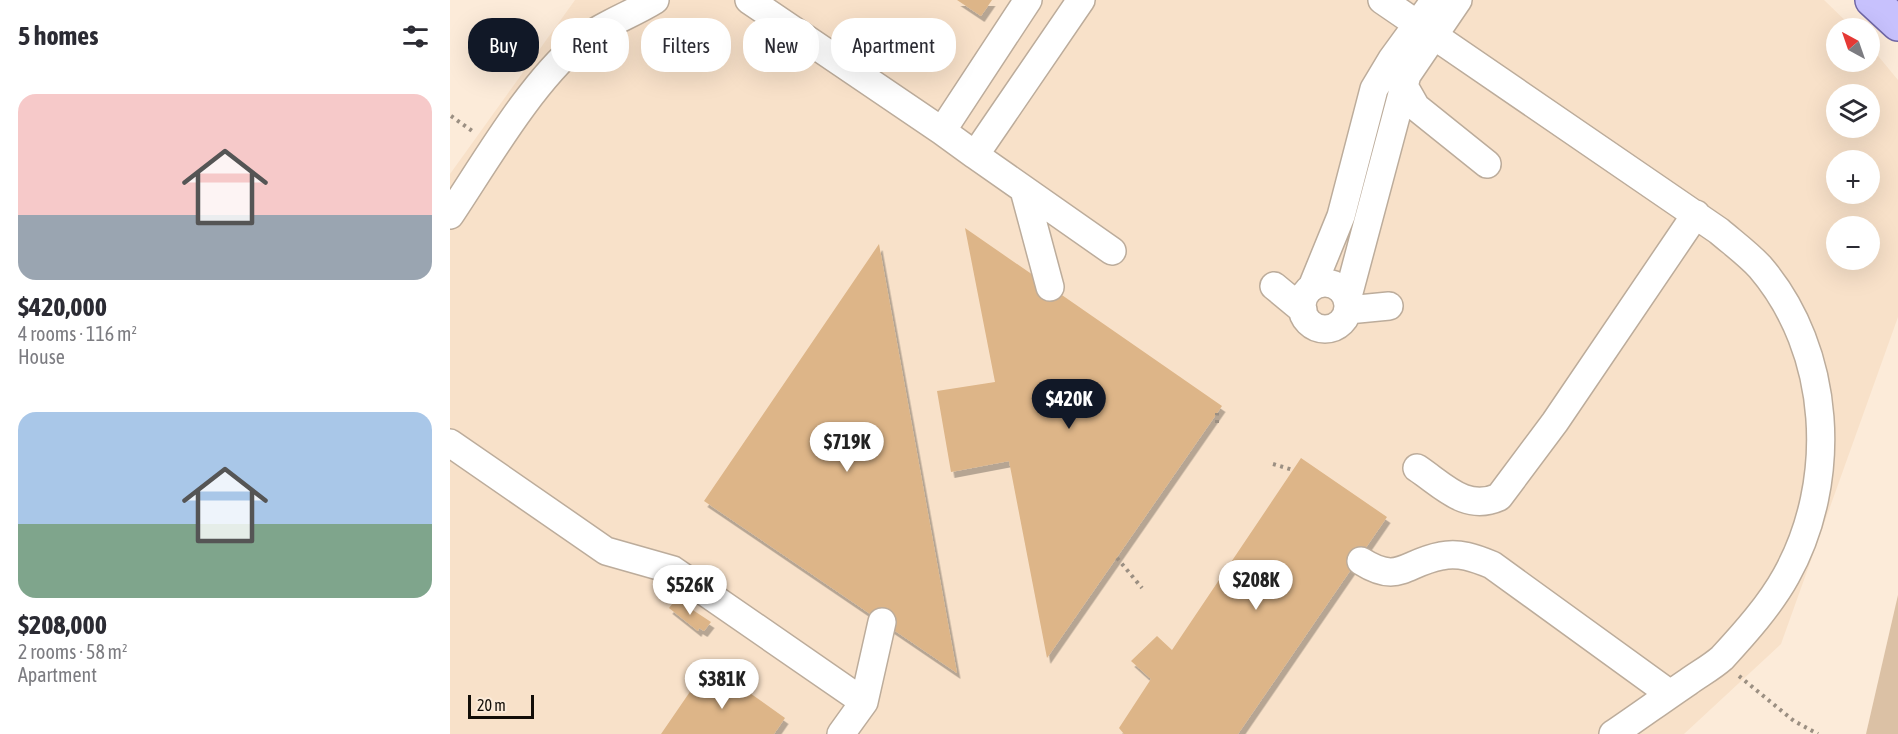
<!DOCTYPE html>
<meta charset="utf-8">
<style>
body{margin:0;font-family:"Asap Condensed",sans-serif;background:#f2f2f3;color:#2b2b33;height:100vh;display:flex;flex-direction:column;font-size:22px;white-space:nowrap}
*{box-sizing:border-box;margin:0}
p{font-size:20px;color:#7c7c81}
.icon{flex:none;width:33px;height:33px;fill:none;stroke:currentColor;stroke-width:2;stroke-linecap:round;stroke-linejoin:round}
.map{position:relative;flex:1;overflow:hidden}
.drawer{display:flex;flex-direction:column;background:#fff;width:450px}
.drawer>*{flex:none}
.banner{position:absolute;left:18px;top:18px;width:570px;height:54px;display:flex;gap:12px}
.needle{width:39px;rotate:320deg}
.fabs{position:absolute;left:1376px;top:18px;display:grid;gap:12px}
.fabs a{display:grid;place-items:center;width:54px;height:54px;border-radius:50%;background:#fff;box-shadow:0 6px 24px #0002;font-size:30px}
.scale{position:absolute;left:18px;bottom:15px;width:66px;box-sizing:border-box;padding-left:6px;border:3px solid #120d07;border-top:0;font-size:16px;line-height:21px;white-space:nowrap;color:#120d07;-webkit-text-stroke:4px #fcebd9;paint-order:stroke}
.price{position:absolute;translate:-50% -51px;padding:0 14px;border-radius:21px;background:#fff;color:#222;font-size:20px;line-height:39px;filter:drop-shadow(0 2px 3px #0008)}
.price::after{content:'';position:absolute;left:50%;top:36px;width:18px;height:14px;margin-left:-9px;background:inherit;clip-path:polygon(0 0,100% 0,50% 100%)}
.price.on{background:#111827;color:#fff}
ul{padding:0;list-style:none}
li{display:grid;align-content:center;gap:12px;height:318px;padding:0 18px}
li span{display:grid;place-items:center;height:186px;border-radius:18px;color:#555}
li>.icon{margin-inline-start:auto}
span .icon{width:108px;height:108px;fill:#fffc;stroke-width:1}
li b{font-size:26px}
h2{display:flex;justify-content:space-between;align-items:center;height:72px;padding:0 18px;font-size:26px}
.tag{padding:0 21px;border-radius:24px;background:#fff;box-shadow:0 6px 24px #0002;font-size:21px;line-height:54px}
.tag.on{background:#111827;color:#fff}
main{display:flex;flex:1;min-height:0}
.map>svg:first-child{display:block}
.built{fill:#f8e1c9;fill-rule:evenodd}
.green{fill:#dbc1a5}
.building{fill:#ddb588;filter:url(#shadow)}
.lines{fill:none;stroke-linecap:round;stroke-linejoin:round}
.minor-casing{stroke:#bcac9b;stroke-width:30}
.major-casing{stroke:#7067a6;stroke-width:36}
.path{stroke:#9b8f82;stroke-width:4;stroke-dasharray:3 4.5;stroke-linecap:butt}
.minor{stroke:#fff;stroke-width:27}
.major{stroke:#c7c1fd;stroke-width:33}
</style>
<main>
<section class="drawer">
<h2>5 homes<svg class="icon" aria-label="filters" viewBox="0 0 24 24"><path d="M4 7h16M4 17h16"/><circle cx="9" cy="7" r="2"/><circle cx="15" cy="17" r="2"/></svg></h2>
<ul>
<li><span style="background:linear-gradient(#f6c9c9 65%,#9aa5b1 0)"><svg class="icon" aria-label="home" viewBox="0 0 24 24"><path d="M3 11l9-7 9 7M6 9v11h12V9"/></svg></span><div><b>$420,000</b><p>4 rooms · 116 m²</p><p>House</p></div></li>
<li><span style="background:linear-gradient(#a9c7e8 60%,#7fa58c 0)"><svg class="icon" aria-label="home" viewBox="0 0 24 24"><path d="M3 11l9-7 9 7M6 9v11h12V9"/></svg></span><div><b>$208,000</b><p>2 rooms · 58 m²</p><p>Apartment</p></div></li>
</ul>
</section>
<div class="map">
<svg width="1448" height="734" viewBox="0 0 1448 734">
<defs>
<filter id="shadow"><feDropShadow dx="3.5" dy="6" stdDeviation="0" flood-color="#0004"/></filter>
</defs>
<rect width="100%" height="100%" fill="#fcebd9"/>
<!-- built -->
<path class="built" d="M 125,0 L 1374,0 L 1403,28 L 1386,28 L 1386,62 L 1419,62 L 1419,45 L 1448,80 L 1448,317 L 1331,644 L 1234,734 L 0,734 L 0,174 ZM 1386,94 L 1419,94 L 1419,128 L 1386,128 ZM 1386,160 L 1419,160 L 1419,194 L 1386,194 ZM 1386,226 L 1419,226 L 1419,260 L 1386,260 Z"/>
<!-- green -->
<path class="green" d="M 1448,595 L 1448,734 L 1416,734 Z"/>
<!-- building -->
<path class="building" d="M 507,0 L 542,0 L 531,16 Z
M 515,228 L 772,406 L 597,658 L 559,461 L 501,472 L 487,391 L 545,382 Z
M 429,244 L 507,673 L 254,501 Z
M 851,458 L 937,517 L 788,734 L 674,734 L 669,728 L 701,679 L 681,661 L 707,636 L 722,650 Z
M 226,599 L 261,622 L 254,631 L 249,628 L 248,631 L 219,608 Z
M 259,664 L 335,718 L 324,734 L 211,734 Z"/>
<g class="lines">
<!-- minor casing -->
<g class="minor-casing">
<path id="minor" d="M 299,0 L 492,131 L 578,0
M 932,0 L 1269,231 C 1283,243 1298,254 1310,267 C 1382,351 1389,481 1336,576 C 1320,605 1295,633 1272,658 C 1262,667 1249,674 1238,682 C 1213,699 1188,717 1163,734
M 954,86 L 966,107 L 1037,164
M 492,131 L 525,155 L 631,0
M 525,155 L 662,251
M 574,190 L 600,287
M 0,215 C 36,161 80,84 129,43 C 151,25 181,15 205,0
M852 306a23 23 0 1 1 46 0a23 23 0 1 1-46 0Z
M 824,286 L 853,310
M 862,287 L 891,216 L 924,89 L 942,59 L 985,0
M 897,300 L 957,75 L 1008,0
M 898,310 L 939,306
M 0,443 L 156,551 L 223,570 L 414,702 L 391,734
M 967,468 C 994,486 1016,512 1049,497 L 1105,422 L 1246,214
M 911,561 C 949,585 954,563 991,556 C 1009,552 1025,558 1042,565 L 1220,694
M 414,702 L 432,622"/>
</g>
<!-- major casing -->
<g class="major-casing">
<path id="major" d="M 1422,0 L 1448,24"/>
</g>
<!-- path -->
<path class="path" d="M 1,116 L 25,133
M 767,423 L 767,413
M 823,464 L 843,470
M 667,558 L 692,588
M 1289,676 L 1344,721 L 1368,734"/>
<!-- minor -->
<use href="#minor" class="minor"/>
<!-- major -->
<use href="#major" class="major"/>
</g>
</svg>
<div class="fabs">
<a><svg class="needle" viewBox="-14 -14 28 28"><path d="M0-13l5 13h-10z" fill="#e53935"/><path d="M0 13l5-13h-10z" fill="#7c7c81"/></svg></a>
<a><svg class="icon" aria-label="layers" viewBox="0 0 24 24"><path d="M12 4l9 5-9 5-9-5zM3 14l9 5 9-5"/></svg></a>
<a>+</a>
<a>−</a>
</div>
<div class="scale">20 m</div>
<b class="price on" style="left:619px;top:430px">$420K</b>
<b class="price" style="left:397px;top:473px">$719K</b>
<b class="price" style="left:806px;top:611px">$208K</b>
<b class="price" style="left:240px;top:616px">$526K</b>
<b class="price" style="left:272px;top:710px">$381K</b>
<div class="banner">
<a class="tag on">Buy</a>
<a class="tag">Rent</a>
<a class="tag">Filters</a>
<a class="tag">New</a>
<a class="tag">Apartment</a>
</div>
</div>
</main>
